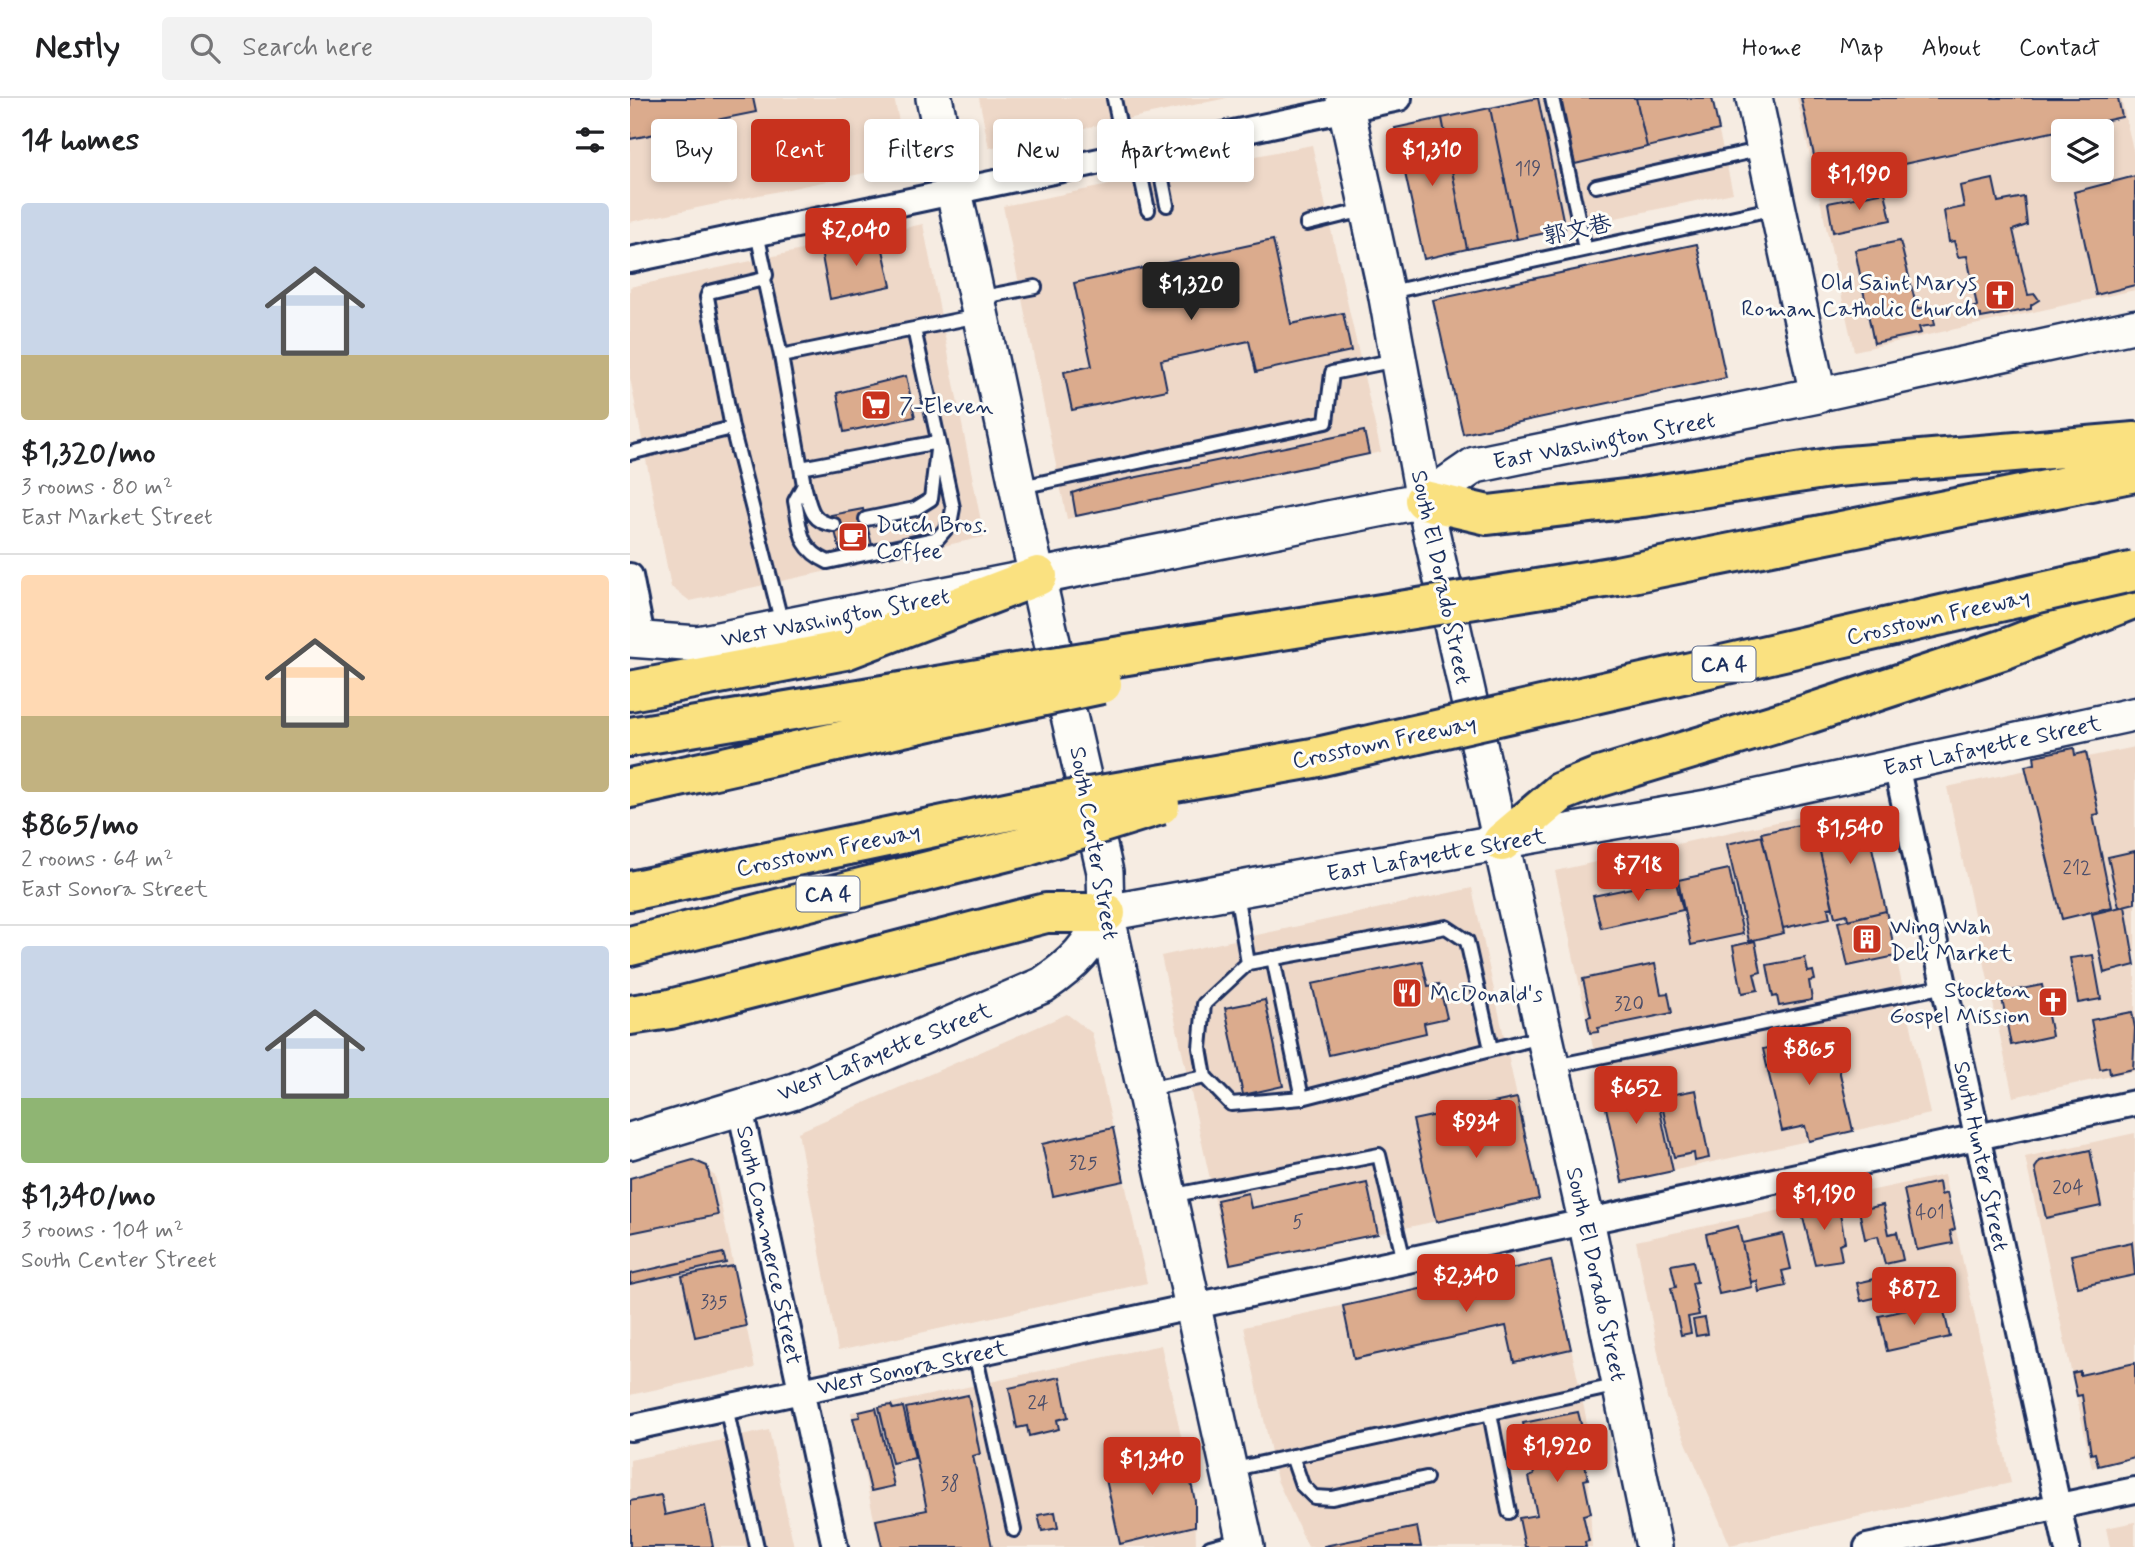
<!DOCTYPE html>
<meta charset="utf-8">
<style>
body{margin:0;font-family:Mynerve,"LXGW WenKai TC",sans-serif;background:#f2f2f2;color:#202124;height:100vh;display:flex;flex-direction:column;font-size:26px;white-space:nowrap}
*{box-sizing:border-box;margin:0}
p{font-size:23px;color:#757577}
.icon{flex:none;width:38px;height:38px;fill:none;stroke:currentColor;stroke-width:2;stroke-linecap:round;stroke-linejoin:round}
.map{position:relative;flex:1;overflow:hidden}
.side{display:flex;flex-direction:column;background:#fff;width:630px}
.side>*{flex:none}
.top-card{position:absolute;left:21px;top:21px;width:665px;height:63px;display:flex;gap:14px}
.buttons{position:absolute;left:1421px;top:21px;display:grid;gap:14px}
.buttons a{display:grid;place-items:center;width:63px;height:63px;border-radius:7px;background:#fff;box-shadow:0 4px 10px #0003;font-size:35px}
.price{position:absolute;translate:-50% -60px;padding:0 16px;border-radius:7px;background:#c8321e;color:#fff;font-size:23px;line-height:46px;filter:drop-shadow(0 2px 4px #0008)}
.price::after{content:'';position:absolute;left:50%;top:42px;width:21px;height:16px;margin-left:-10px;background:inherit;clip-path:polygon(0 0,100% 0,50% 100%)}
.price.current{background:#222;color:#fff}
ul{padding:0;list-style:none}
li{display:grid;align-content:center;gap:14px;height:371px;padding:0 21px}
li+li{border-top:2px solid #e0e0e0}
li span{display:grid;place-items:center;height:217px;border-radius:7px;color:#555}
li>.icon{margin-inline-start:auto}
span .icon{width:126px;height:126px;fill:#fffc;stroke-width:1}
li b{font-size:30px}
h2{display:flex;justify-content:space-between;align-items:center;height:84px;padding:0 21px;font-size:30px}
.pill{padding:0 24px;border-radius:7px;background:#fff;box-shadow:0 4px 10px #0003;font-size:24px;line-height:63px}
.pill.current{background:#c8321e;color:#fff}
header{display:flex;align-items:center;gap:42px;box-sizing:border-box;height:98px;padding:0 35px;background:#fff;border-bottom:2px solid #e0e0e0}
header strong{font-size:33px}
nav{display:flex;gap:38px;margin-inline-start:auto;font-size:24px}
.search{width:490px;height:63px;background:#f2f2f2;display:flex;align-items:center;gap:18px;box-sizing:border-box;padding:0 24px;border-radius:7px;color:#757577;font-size:26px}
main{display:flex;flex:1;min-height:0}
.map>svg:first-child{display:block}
.built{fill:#eed8c8;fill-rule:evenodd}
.building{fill:#dbab8d;stroke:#1b2f5e;stroke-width:2}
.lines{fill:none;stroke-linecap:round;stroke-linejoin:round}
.service-casing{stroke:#1b2f5e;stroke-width:18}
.minor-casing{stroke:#1b2f5e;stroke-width:30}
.tertiary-casing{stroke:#1b2f5e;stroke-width:37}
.secondary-casing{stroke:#1b2f5e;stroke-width:40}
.motorway-casing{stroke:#1b2f5e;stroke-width:44}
.service{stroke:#fdfcf7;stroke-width:12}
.minor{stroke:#fdfcf7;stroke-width:24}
.tertiary{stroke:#fdfcf7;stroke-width:32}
.secondary{stroke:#fdfcf7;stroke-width:35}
.motorway{stroke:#fae180;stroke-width:38}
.motorway-bridge-casing{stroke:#1b2f5e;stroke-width:44;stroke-linecap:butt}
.motorway-bridge{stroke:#fae180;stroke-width:38}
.labels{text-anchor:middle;stroke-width:6;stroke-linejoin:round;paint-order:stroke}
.number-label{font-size:19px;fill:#4b4e6a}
.shield{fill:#fdfcf7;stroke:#5f6c8c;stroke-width:2}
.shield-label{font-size:21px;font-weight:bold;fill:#1b2f5e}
.street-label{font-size:23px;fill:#1b2f5e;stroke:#fdfcf7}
.poi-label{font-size:23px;fill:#1b2f5e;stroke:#fdfcf7;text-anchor:start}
</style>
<header>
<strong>Nestly</strong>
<div class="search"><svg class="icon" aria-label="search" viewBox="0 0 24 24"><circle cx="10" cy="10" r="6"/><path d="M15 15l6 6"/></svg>Search here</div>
<nav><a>Home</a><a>Map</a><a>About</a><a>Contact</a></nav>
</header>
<main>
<section class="side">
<h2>14 homes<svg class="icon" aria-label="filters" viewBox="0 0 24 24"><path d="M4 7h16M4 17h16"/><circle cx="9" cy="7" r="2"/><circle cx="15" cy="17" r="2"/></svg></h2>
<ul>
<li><span style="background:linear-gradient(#c9d6e8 70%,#c2b280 0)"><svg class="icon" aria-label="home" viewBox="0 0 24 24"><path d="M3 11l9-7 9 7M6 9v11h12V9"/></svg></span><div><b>$1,320/mo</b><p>3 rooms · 80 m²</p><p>East Market Street</p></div></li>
<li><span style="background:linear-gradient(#ffd9b3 65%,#c2b280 0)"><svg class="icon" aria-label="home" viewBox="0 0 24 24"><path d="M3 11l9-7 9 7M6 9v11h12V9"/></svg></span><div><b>$865/mo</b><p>2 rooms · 64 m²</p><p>East Sonora Street</p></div></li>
<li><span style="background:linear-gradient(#c9d6e8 70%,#8fb573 0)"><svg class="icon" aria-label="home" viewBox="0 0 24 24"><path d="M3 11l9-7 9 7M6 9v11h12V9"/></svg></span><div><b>$1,340/mo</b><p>3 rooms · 104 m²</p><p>South Center Street</p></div></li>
</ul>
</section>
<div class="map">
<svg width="1505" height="1449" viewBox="0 0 1505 1449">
<rect width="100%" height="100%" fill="#f6ece2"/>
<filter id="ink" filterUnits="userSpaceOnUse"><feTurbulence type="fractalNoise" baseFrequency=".0143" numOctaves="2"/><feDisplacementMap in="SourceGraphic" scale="14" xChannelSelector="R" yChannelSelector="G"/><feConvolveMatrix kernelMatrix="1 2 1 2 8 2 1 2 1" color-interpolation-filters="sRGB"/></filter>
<g filter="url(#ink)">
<!-- built -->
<path class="built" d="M 0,0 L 264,0 L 278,66 L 0,124 Z
M 349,0 L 597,0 L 359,50 Z
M 907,0 L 1081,0 L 1103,95 L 794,161 L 765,30 Z
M 1167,0 L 1491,0 L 1505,60 L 1505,192 L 1224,253 ZM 1433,33 L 1472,33 L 1472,72 L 1433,72 Z
M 682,47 L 751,354 L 437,421 L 373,108 Z
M 293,126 L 354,439 L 60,503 L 41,489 L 0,280 L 0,189 Z
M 1505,649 L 1505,973 L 1383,999 L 1317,689 Z
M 1233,705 L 1300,1016 L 992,1084 L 925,773 Z
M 842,790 L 909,1101 L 599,1168 L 531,858 Z
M 437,916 L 462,935 L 517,1185 L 208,1253 L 168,1034 Z
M 1505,1035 L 1505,1360 L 1462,1370 L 1395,1059 Z
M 62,1061 L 85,1078 L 125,1270 L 0,1297 L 0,1080 Z
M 1314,1077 L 1381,1385 L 1100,1447 L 1037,1300 L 1006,1143 Z
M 922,1162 L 956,1319 L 962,1449 L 678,1449 L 647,1382 L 614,1229 Z
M 531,1247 L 565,1402 L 566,1449 L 250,1449 L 221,1314 Z
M 139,1332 L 164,1449 L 0,1449 L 0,1362 Z
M 1505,1424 L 1505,1449 L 1480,1449 L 1476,1430 Z"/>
<!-- building -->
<path class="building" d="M 0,0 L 123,0 L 126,14 L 81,23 L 82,28 L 66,31 L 65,28 L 0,41 Z
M 908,0 L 935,131 L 887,141 L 860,10 Z
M 931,0 L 1006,0 L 1017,49 L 945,66 Z
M 1006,0 L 1082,0 L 1089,32 L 1017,49 Z
M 1171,0 L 1488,0 L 1492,19 L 1190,84 Z
M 860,10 L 887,141 L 837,151 L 812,20 Z
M 812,20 L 837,151 L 794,161 L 765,30 Z
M 1505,78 L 1505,187 L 1466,197 L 1444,94 Z
M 1363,81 L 1368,104 L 1394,99 L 1397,127 L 1383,132 L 1398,197 L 1405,196 L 1409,202 L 1401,207 L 1401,211 L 1351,220 L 1351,217 L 1339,216 L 1342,210 L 1347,208 L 1337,158 L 1328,159 L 1324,143 L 1319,144 L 1314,113 L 1334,109 L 1330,88 Z
M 1255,94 L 1261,122 L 1203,134 L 1198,105 Z
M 250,138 L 261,188 L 200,201 L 191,153 Z
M 643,142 L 661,226 L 713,215 L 721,253 L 626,274 L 619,243 L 531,262 L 537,292 L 442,312 L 434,274 L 462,268 L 444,185 Z
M 1270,143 L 1287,211 L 1301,208 L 1305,227 L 1289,229 L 1291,235 L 1244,245 L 1225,152 Z
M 1067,146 L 1096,280 L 833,336 L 803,202 Z
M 276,278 L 285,319 L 214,334 L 207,295 Z
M 734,333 L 739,356 L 446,418 L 442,395 L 463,388 Z
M 233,411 L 243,451 L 211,457 L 201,417 Z
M 1444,650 L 1445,657 L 1456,654 L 1469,716 L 1463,717 L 1482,809 L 1432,821 L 1395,668 L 1405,666 L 1404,658 Z
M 1234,713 L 1256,813 L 1218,822 L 1217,816 L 1205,819 L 1183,724 Z
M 1183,724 L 1203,809 L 1198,810 L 1200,820 L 1153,830 L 1131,735 Z
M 1132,738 L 1154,835 L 1119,843 L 1097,746 Z
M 1505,753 L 1505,805 L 1489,809 L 1478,759 Z
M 1099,771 L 1113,836 L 1061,847 L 1048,782 Z
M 1045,781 L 1053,812 L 971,830 L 963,798 Z
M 1495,808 L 1505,867 L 1474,875 L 1462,816 Z
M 1256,813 L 1266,858 L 1218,868 L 1208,824 Z
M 1125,843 L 1131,874 L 1124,876 L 1128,892 L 1112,895 L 1103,848 Z
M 1463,857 L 1471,901 L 1448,905 L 1440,860 Z
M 1175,860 L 1178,874 L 1183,873 L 1185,882 L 1179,883 L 1182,902 L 1149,908 L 1147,898 L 1143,899 L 1137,867 Z
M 792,863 L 798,888 L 809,886 L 817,920 L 794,925 L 796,935 L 699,957 L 682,886 Z
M 1025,866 L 1031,896 L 1038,895 L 1042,915 L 968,930 L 969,934 L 960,935 L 957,919 L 961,918 L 953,881 Z
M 1412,887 L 1422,938 L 1381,947 L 1371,895 Z
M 635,902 L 653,988 L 613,997 L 595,910 Z
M 1502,914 L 1505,930 L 1503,971 L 1480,976 L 1479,969 L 1470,971 L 1461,922 Z
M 1201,936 L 1223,1033 L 1179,1043 L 1175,1028 L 1152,1033 L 1133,951 Z
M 1021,971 L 1043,1073 L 992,1084 L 970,982 Z
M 1066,992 L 1079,1060 L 1065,1063 L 1064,1055 L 1044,1059 L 1030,999 Z
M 887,1000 L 909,1101 L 806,1124 L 783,1022 Z
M 483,1030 L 494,1083 L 423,1098 L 412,1046 Z
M 1460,1052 L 1471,1108 L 1416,1120 L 1405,1070 L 1410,1063 Z
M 63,1062 L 77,1068 L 88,1117 L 0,1135 L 0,1080 Z
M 1309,1084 L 1311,1097 L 1317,1095 L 1325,1131 L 1320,1133 L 1323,1145 L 1287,1152 L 1274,1092 Z
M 737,1085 L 748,1136 L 600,1166 L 587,1102 L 618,1095 L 621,1110 Z
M 1208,1105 L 1215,1144 L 1209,1146 L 1212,1162 L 1185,1166 L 1171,1112 Z
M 1253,1107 L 1259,1136 L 1267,1134 L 1273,1162 L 1255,1166 L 1248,1138 L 1235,1141 L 1229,1112 Z
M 1108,1128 L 1122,1189 L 1089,1196 L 1076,1136 Z
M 1153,1136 L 1161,1171 L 1152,1173 L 1156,1188 L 1129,1194 L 1127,1183 L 1121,1184 L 1112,1145 Z
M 1502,1144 L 1505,1177 L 1448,1189 L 1441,1157 Z
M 93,1155 L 96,1165 L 0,1186 L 0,1176 Z
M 921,1162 L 941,1251 L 884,1264 L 876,1228 L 724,1261 L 713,1208 Z
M 1063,1163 L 1067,1184 L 1062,1185 L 1069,1217 L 1058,1219 L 1061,1235 L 1051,1237 L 1041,1190 L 1046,1189 L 1041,1167 Z
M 103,1168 L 116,1228 L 65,1239 L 52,1178 Z
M 1249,1180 L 1253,1198 L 1231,1203 L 1227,1185 Z
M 1299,1207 L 1300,1212 L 1313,1209 L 1320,1239 L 1257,1253 L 1249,1218 Z
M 1075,1220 L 1078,1236 L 1066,1238 L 1063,1222 Z
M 1505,1265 L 1505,1359 L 1468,1368 L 1465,1355 L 1461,1356 L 1452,1297 L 1447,1298 L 1442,1275 L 1450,1273 L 1450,1277 Z
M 430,1279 L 438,1319 L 427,1322 L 429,1331 L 399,1338 L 397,1328 L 387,1330 L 379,1290 Z
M 338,1297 L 350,1356 L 343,1358 L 362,1449 L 252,1449 L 246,1422 L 297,1412 L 276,1310 Z
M 261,1307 L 263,1311 L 273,1309 L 285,1360 L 262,1365 L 249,1309 Z
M 246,1310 L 264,1388 L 241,1393 L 223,1320 L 230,1319 L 229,1314 Z
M 948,1314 L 956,1346 L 951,1347 L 958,1381 L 954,1382 L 961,1415 L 953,1417 L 959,1443 L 955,1444 L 956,1449 L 895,1449 L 889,1420 L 907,1417 L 899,1379 L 904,1377 L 893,1325 Z
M 554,1352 L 565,1403 L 565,1428 L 490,1446 L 474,1372 Z
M 31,1397 L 35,1417 L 75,1408 L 83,1449 L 0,1449 L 0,1403 Z
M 425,1414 L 428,1430 L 412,1433 L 408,1417 Z
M 787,1429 L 791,1449 L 694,1449 L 694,1448 Z"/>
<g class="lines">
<!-- service casing -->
<g class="service-casing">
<path id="service" d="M 922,0 L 955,151
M 484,1 L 496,58
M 526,51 L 537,107
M 506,55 L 518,112
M 966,88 L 1133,51
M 677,126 L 734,112
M 134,181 L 151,258 L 348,218
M 760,194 L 1146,110
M 348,200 L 405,189
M 151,258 L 174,387 L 165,403 C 171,433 168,450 198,464 L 308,440 L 320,426 L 323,410 L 284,231
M 102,330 L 152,526
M 0,355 L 102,330 L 77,199 L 79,194 L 134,181 L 136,177 L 127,135
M 171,370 L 308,344 L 301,401 L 285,411 L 236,421
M 174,387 C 180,408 180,424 204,427
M 391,389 L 696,324 L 702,275 L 766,262
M 643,860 L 672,1000
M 618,865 L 816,829 L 837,843 L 861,951
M 925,968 L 1315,888
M 575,979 L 570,950 L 574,906 L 618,865 L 606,795
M 516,991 L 575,979 L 601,1006 L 672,1000 L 911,939
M 540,1098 L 749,1057 L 774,1163
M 345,1255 L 384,1432
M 96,1309 L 127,1449
M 860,1315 L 879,1414
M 662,1358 L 672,1387 L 684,1399 L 702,1400 L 796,1380
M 600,1372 L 989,1287
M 580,1449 L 610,1441"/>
</g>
<!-- minor casing -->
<g class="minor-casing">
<path id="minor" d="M 0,162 L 769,0
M 0,478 L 13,544
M 1266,667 L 1437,1449
M 110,1010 L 205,1449
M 0,1330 L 1505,1005
M 1237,1449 L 1505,1392"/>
</g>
<!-- tertiary casing -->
<g class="tertiary-casing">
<path id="tertiary" d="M 1188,297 L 1505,228
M 872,744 L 1080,708 L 1505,616"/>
</g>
<!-- secondary casing -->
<g class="secondary-casing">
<path id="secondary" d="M 304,0 L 400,448 L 475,774 L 476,815 L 616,1449
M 714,0 L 756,194 L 794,402 L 956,1122 L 1024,1449
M 0,541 L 68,546 L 794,402 L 845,367 L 1188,297 L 1124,0
M 476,815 L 872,744
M 0,1043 L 165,993 L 413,887 C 445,865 459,850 476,815"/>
</g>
<!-- motorway casing -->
<g class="motorway-casing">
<path id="motorway" d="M 794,402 L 858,417 L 1012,399 L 1206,369 L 1505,344
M 987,478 L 1505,374
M 0,593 L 215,552 L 408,478
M 0,639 L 361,579
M 0,690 L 367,608
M 872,744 L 931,694 L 966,680 L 1178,616 L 1375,551 L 1505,500
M 0,793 L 390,711
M 0,848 L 398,748
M 0,917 L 40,911 L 416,815 L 476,815"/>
</g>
<!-- service -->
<use href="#service" class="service"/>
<!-- minor -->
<use href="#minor" class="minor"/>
<!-- tertiary -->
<use href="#tertiary" class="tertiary"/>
<!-- secondary -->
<use href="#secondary" class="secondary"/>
<!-- motorway -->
<use href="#motorway" class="motorway"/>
<!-- motorway-bridge casing -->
<g class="motorway-bridge-casing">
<path id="motorway-bridge" d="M 361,579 L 987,478
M 367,608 L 472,586
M 390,711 L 683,660 L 1505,473
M 398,748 L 530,707"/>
</g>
<!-- motorway-bridge -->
<use href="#motorway-bridge" class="motorway-bridge"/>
</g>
</g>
<!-- icons -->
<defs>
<g id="church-square" transform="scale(1.575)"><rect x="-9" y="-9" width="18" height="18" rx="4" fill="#c8321e" stroke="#fdfcf7"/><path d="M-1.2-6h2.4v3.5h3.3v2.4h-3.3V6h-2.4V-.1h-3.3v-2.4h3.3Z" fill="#fff"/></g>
<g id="supermarket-square" transform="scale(1.575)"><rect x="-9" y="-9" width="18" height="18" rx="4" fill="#c8321e" stroke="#fdfcf7"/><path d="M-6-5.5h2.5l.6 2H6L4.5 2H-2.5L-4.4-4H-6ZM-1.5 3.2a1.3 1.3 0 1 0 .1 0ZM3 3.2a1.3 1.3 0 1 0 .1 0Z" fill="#fff"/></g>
<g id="cafe-square" transform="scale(1.575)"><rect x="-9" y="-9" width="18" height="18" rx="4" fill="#c8321e" stroke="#fdfcf7"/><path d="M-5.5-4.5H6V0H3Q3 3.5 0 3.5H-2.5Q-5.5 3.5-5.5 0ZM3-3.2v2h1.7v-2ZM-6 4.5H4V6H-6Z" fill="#fff"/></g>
<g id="building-square" transform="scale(1.575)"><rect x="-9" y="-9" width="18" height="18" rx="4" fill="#c8321e" stroke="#fdfcf7"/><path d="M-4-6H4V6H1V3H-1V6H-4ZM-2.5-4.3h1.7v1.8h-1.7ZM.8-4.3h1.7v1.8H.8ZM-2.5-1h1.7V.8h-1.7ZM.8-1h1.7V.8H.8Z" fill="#fff"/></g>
<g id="restaurant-square" transform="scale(1.575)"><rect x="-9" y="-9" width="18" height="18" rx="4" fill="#c8321e" stroke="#fdfcf7"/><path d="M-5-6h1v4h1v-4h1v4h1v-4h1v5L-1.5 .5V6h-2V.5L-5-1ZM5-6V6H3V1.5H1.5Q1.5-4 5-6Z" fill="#fff"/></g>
</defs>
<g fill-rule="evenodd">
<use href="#church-square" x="1370" y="197"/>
<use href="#supermarket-square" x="246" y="307"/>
<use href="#cafe-square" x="223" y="439"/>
<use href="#building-square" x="1237" y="841"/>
<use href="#restaurant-square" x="777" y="895"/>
<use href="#church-square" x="1423" y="904"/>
</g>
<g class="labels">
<!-- number labels -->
<g class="number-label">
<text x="898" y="77">119</text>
<text x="1447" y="776">212</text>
<text x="999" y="912">320</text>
<text x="453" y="1071">325</text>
<text x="1438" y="1096">204</text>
<text x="1300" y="1121">401</text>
<text x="668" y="1130">5</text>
<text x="84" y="1210">335</text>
<text x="408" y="1311">24</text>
<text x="320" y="1392">38</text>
</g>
<!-- shield labels -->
<g class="shield">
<rect x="1062.5" y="548.5" width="63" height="35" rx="5"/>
<rect x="166.5" y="778.5" width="63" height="35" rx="5"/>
</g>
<g class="shield-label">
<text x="1094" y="573">CA 4</text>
<text x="198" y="803">CA 4</text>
</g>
<!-- street labels -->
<g class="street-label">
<text transform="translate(947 131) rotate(-12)" y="8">郭文巷</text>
<text transform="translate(974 342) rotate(-11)" y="8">East Washington Street</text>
<text transform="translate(812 479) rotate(78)" y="8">South El Dorado Street</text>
<text transform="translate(1308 518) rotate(-13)" y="8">Crosstown Freeway</text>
<text transform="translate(205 519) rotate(-11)" y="8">West Washington Street</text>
<text transform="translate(754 643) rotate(-12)" y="8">Crosstown Freeway</text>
<text transform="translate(1362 647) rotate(-12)" y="8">East Lafayette Street</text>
<text transform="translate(465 745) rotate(80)" y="8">South Center Street</text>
<text transform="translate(198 751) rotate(-12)" y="8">Crosstown Freeway</text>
<text transform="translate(806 756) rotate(-10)" y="8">East Lafayette Street</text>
<text transform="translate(254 953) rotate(-22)" y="8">West Lafayette Street</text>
<text transform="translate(1352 1058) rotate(78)" y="8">South Hunter Street</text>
<text transform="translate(140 1147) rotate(78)" y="8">South Commerce Street</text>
<text transform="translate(967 1176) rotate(78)" y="8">South El Dorado Street</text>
<text transform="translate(282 1269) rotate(-12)" y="8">West Sonora Street</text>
</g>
<!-- poi labels -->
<g class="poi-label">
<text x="1347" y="192" text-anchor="end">Old Saint Marys<tspan x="1347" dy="26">Roman Catholic Church</tspan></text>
<text x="269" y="315">7-Eleven</text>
<text x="246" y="434">Dutch Bros.<tspan x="246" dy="26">Coffee</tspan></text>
<text x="1260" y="836">Wing Wah<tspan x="1260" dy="26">Deli Market</tspan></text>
<text x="1400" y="899" text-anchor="end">Stockton<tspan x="1400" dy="26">Gospel Mission</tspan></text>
<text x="800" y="903">McDonald's</text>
</g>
</g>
</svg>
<div class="buttons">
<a><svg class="icon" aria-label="layers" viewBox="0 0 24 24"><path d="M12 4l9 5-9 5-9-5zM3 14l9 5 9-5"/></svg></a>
</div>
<b class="price" style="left:802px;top:90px">$1,310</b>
<b class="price" style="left:1229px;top:114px">$1,190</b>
<b class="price" style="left:226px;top:170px">$2,040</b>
<b class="price current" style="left:561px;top:224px">$1,320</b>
<b class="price" style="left:1220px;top:768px">$1,540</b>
<b class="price" style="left:1008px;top:805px">$718</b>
<b class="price" style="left:1179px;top:989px">$865</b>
<b class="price" style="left:1006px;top:1028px">$652</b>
<b class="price" style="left:846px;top:1062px">$934</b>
<b class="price" style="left:1194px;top:1134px">$1,190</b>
<b class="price" style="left:836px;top:1216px">$2,340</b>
<b class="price" style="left:1284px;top:1229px">$872</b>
<b class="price" style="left:927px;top:1386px">$1,920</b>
<b class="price" style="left:522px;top:1399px">$1,340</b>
<div class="top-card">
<a class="pill">Buy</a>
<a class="pill current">Rent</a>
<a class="pill">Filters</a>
<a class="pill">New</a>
<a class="pill">Apartment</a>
</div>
</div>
</main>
